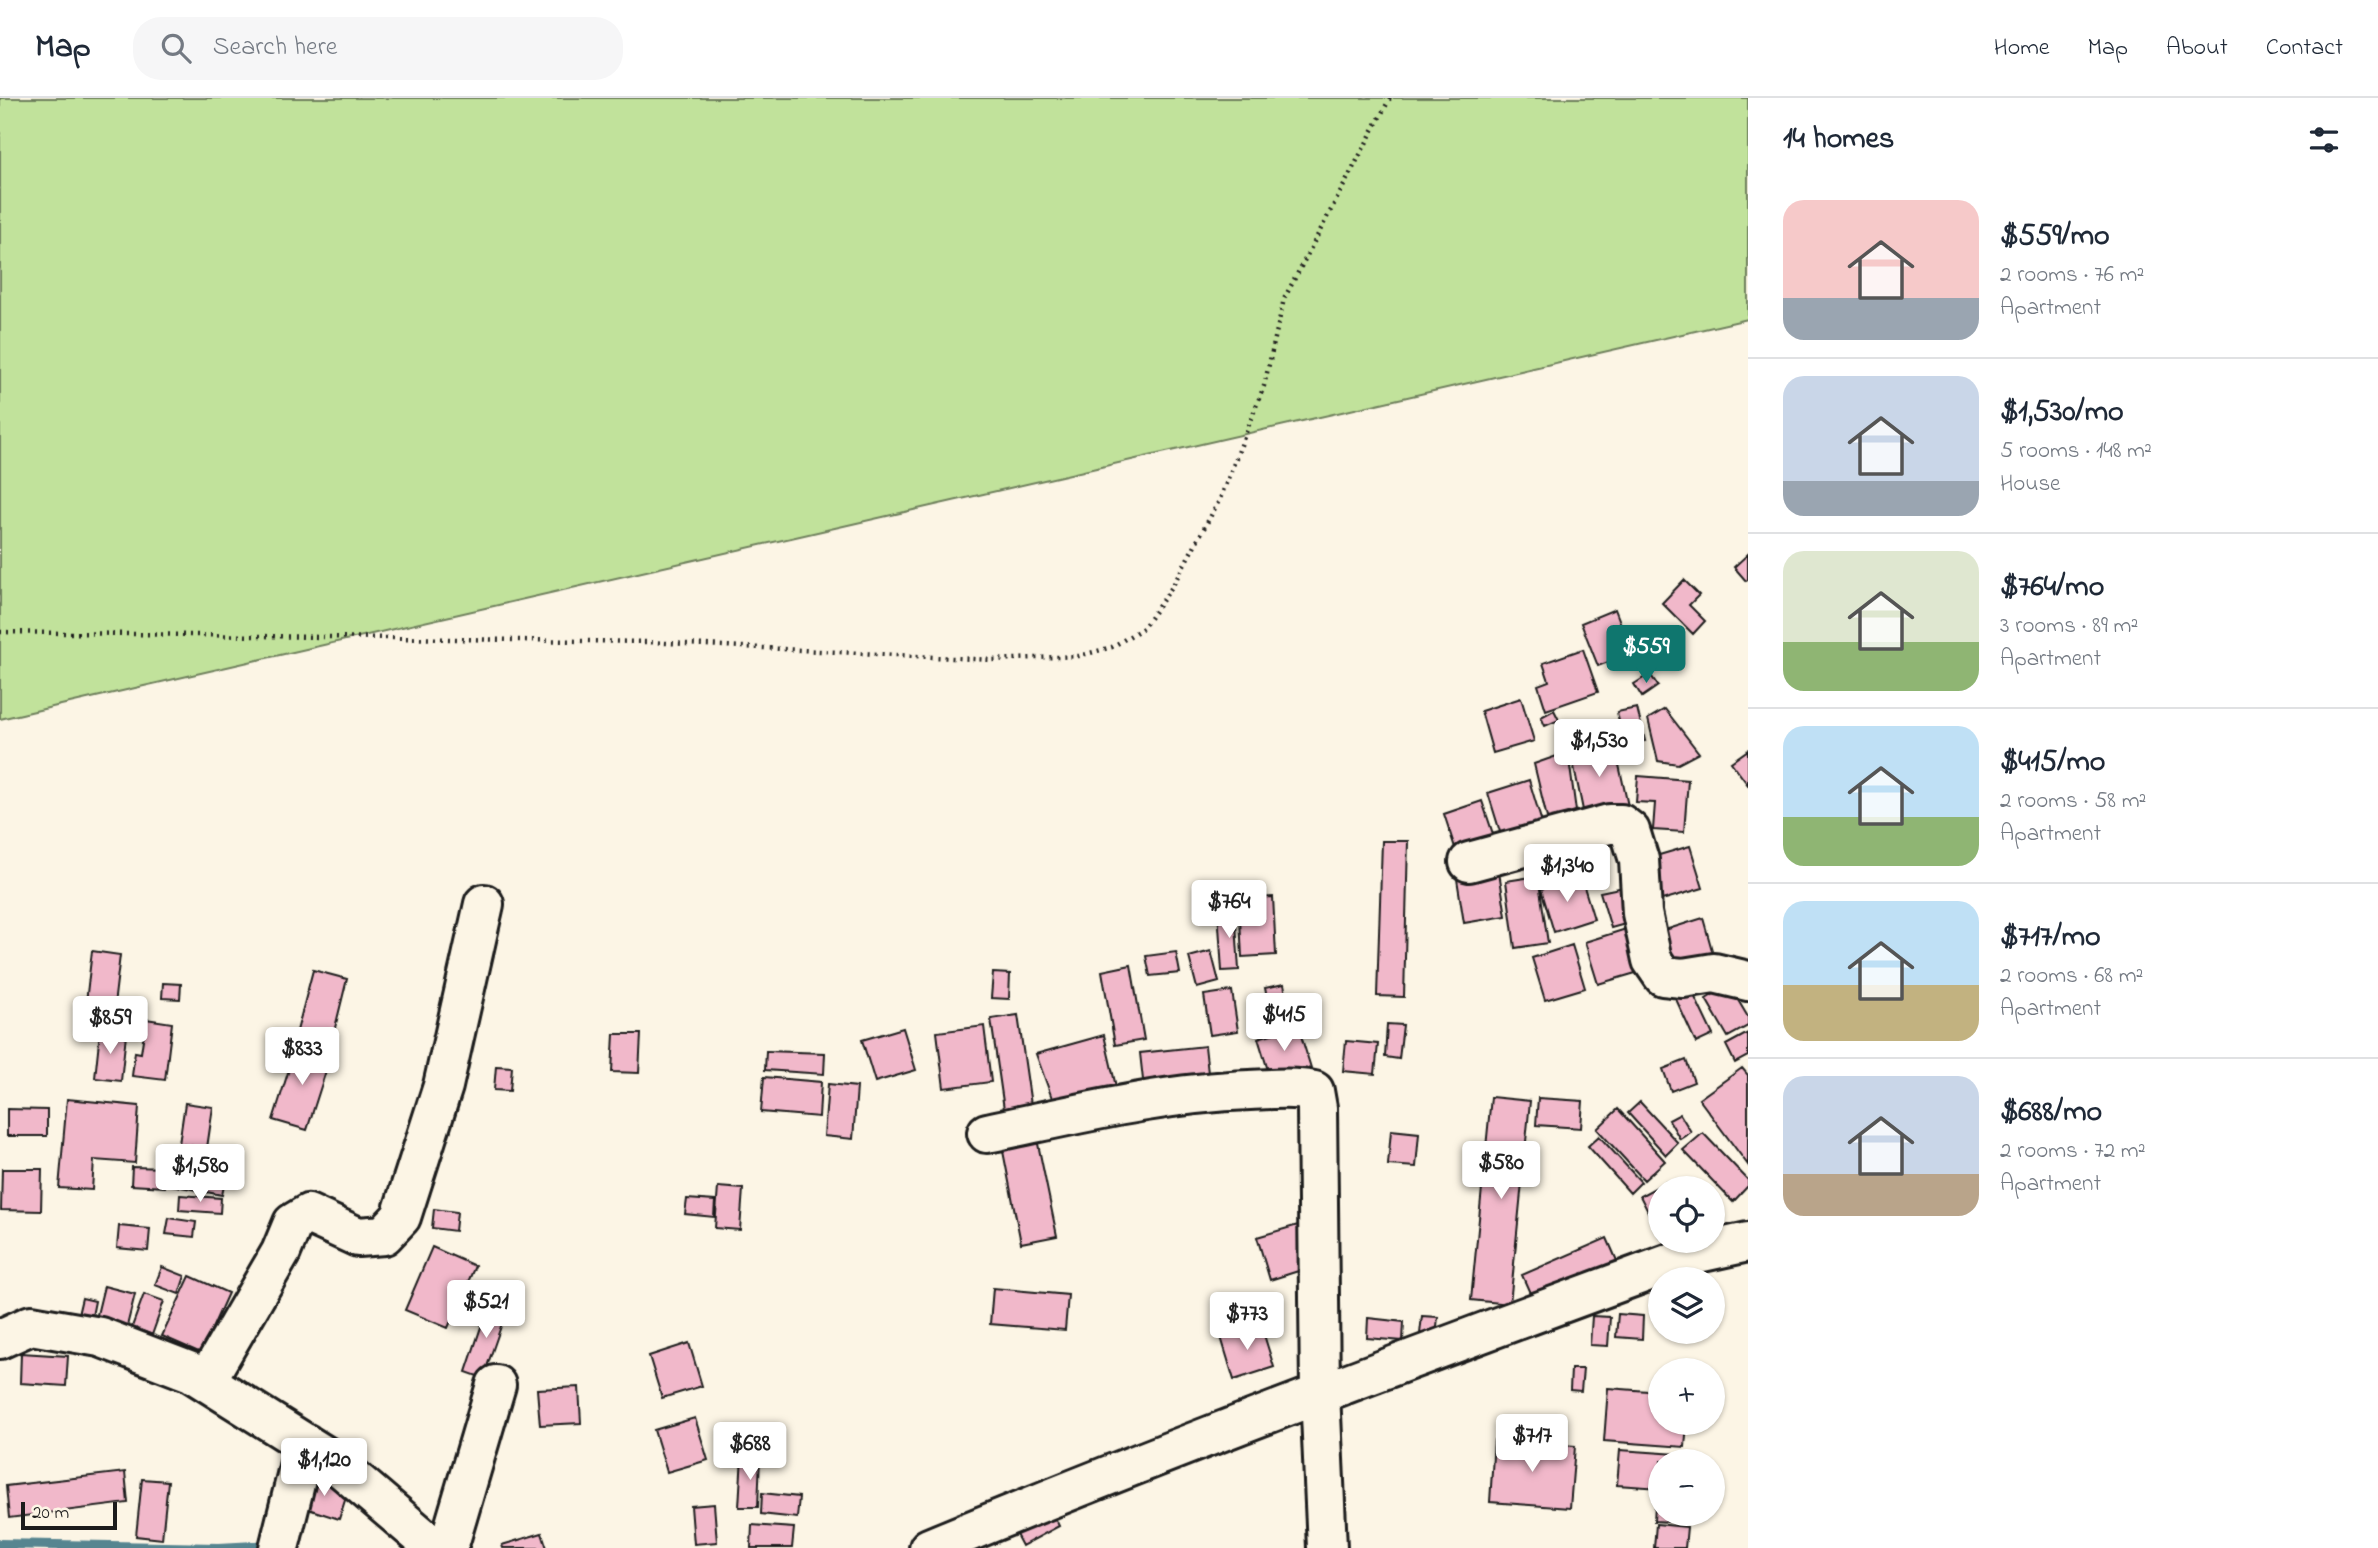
<!DOCTYPE html>
<meta charset="utf-8">
<style>
body{margin:0;font-family:"Indie Flower",sans-serif;background:#f6f6f7;color:#1f2937;height:100vh;display:flex;flex-direction:column;font-size:26px;white-space:nowrap}
*{box-sizing:border-box;margin:0}
p{font-size:23px;color:#747a83}
.icon{flex:none;width:38px;height:38px;fill:none;stroke:currentColor;stroke-width:2;stroke-linecap:round;stroke-linejoin:round}
.map{position:relative;flex:1;overflow:hidden}
.side{display:flex;flex-direction:column;background:#fff;width:630px}
.side>*{flex:none}
.controls{position:absolute;left:1648px;top:1078px;display:grid;gap:14px}
.controls a{display:grid;place-items:center;width:77px;height:77px;border-radius:50%;background:#fff;box-shadow:0 2px 5px #0004;font-size:35px}
.scale{position:absolute;left:21px;bottom:18px;width:96px;box-sizing:border-box;padding-left:7px;border:4px solid #1c1c1c;border-top:0;font-size:19px;line-height:24px;white-space:nowrap;color:#1c1c1c;-webkit-text-stroke:5px #fcf5e5;paint-order:stroke}
.price{position:absolute;translate:-50% -60px;padding:0 16px;border-radius:7px;background:#fff;color:#222;font-size:23px;line-height:46px;filter:drop-shadow(0 2px 4px #0008)}
.price::after{content:'';position:absolute;left:50%;top:42px;width:21px;height:16px;margin-left:-10px;background:inherit;clip-path:polygon(0 0,100% 0,50% 100%)}
.price.current{background:#0f766e;color:#fff}
ul{padding:0;list-style:none}
li{display:flex;align-items:center;gap:21px;height:175px;padding:0 35px}
li+li{border-top:2px solid #e0e1e3}
li span{display:grid;place-items:center;flex:none;width:196px;height:140px;border-radius:21px;color:#555}
li>.icon{margin-inline-start:auto}
span .icon{width:84px;height:84px;fill:#fffc;stroke-width:1}
li b{font-size:30px}
h2{display:flex;justify-content:space-between;align-items:center;height:84px;padding:0 35px;font-size:30px}
header{display:flex;align-items:center;gap:42px;box-sizing:border-box;height:98px;padding:0 35px;background:#fff;border-bottom:2px solid #e0e1e3}
header strong{font-size:33px}
nav{display:flex;gap:38px;margin-inline-start:auto;font-size:24px}
.search{width:490px;height:63px;background:#f6f6f7;display:flex;align-items:center;gap:18px;box-sizing:border-box;padding:0 24px;border-radius:28px;color:#747a83;font-size:26px}
main{display:flex;flex:1;min-height:0}
.map>svg:first-child{display:block}
.green{fill:#c1e29b;stroke:#6e7f5c;stroke-width:2}
.lines{fill:none;stroke-linecap:round;stroke-linejoin:round}
.stream{stroke:#578590;stroke-width:10}
.building{fill:#f1b8ca;stroke:#1c1c1c;stroke-width:2}
.minor-casing{stroke:#1c1c1c;stroke-width:44}
.path{stroke:#1c1c1c;stroke-width:4.5;stroke-dasharray:2 5;stroke-linecap:butt}
.minor{stroke:#fcf5e5;stroke-width:38}
</style>
<header>
<strong>Map</strong>
<div class="search"><svg class="icon" aria-label="search" viewBox="0 0 24 24"><circle cx="10" cy="10" r="6"/><path d="M15 15l6 6"/></svg>Search here</div>
<nav><a>Home</a><a>Map</a><a>About</a><a>Contact</a></nav>
</header>
<main>
<div class="map">
<svg width="1748" height="1450" viewBox="0 0 1748 1450">
<rect width="100%" height="100%" fill="#fcf5e5"/>
<filter id="ink" filterUnits="userSpaceOnUse"><feTurbulence type="fractalNoise" baseFrequency=".0143" numOctaves="2"/><feDisplacementMap in="SourceGraphic" scale="14" xChannelSelector="R" yChannelSelector="G"/><feConvolveMatrix kernelMatrix="1 2 1 2 8 2 1 2 1" color-interpolation-filters="sRGB"/></filter>
<g filter="url(#ink)">
<!-- green -->
<path class="green" d="M 0,0 L 1748,0 L 1748,221 L 0,621 Z"/>
<g class="lines">
<!-- stream -->
<path class="stream" d="M 0,1446 L 219,1450 L 272,1447"/>
</g>
<!-- building -->
<path class="building" d="M 1748,456 L 1748,482 L 1746,483 L 1734,469 Z
M 1684,482 L 1699,497 L 1689,507 L 1705,523 L 1693,536 L 1662,505 Z
M 1615,511 L 1632,555 L 1598,568 L 1581,525 Z
M 1583,551 L 1598,594 L 1546,612 L 1538,587 L 1549,583 L 1543,565 Z
M 1650,576 L 1658,588 L 1642,599 L 1634,586 Z
M 1521,600 L 1534,643 L 1493,655 L 1481,613 Z
M 1637,610 L 1645,643 L 1624,647 L 1617,614 Z
M 1665,611 L 1699,655 L 1678,666 L 1658,663 L 1648,621 Z
M 1554,612 L 1559,622 L 1545,628 L 1541,619 Z
M 1614,644 L 1628,708 L 1584,717 L 1571,654 Z
M 1748,652 L 1748,687 L 1731,664 Z
M 1568,654 L 1576,713 L 1547,720 L 1534,666 Z
M 1638,678 L 1688,682 L 1684,734 L 1653,732 L 1655,705 L 1636,704 Z
M 1529,682 L 1542,725 L 1501,737 L 1488,695 Z
M 1482,703 L 1496,745 L 1458,759 L 1444,716 Z
M 1382,743 L 1408,743 L 1404,899 L 1377,898 Z
M 1690,748 L 1703,790 L 1662,802 L 1649,760 Z
M 1499,774 L 1506,818 L 1464,825 L 1457,781 Z
M 1538,778 L 1548,845 L 1515,850 L 1506,783 Z
M 1581,779 L 1594,821 L 1554,834 L 1541,791 Z
M 1624,789 L 1629,825 L 1611,830 L 1600,794 Z
M 1273,799 L 1276,857 L 1242,859 L 1239,801 Z
M 1235,810 L 1239,872 L 1222,873 L 1218,812 Z
M 1703,820 L 1715,863 L 1675,875 L 1662,833 Z
M 1626,831 L 1639,874 L 1598,886 L 1585,844 Z
M 1572,847 L 1585,890 L 1545,902 L 1532,860 Z
M 92,853 L 120,857 L 114,907 L 86,904 Z
M 1211,853 L 1219,884 L 1197,890 L 1189,859 Z
M 1176,854 L 1180,875 L 1150,878 L 1146,858 Z
M 1131,867 L 1144,942 L 1115,947 L 1102,873 Z
M 313,872 L 347,881 L 332,942 L 297,933 Z
M 993,875 L 1010,876 L 1009,901 L 991,900 Z
M 163,885 L 181,886 L 180,901 L 162,900 Z
M 1284,886 L 1288,906 L 1269,910 L 1265,890 Z
M 1729,887 L 1748,919 L 1748,928 L 1728,939 L 1706,901 Z
M 1691,891 L 1713,937 L 1696,945 L 1675,899 Z
M 1232,893 L 1238,933 L 1210,937 L 1204,897 Z
M 1018,917 L 1032,1014 L 1005,1018 L 991,921 Z
M 146,921 L 172,925 L 165,982 L 132,978 L 135,954 L 141,955 Z
M 1387,926 L 1403,927 L 1399,961 L 1385,959 Z
M 984,928 L 991,984 L 944,990 L 937,934 Z
M 1298,928 L 1311,970 L 1271,982 L 1258,940 Z
M 903,930 L 916,972 L 875,984 L 862,942 Z
M 100,933 L 126,936 L 121,983 L 95,980 Z
M 1748,935 L 1748,958 L 1735,965 L 1726,947 Z
M 614,936 L 641,936 L 639,975 L 612,974 Z
M 1104,937 L 1117,993 L 1053,1003 L 1036,956 Z
M 1346,943 L 1378,946 L 1375,976 L 1343,973 Z
M 297,946 L 331,957 L 307,1032 L 273,1022 Z
M 1205,948 L 1209,984 L 1144,991 L 1140,955 Z
M 766,953 L 825,955 L 824,976 L 765,972 Z
M 1686,962 L 1694,984 L 1671,993 L 1663,971 Z
M 496,968 L 512,969 L 510,993 L 494,992 Z
M 1742,970 L 1748,977 L 1748,1067 L 1699,1001 Z
M 764,979 L 821,984 L 819,1019 L 761,1014 Z
M 828,986 L 857,989 L 853,1041 L 824,1038 Z
M 1491,999 L 1530,1003 L 1510,1206 L 1471,1202 Z
M 1538,1000 L 1583,1003 L 1581,1030 L 1536,1027 Z
M 67,1001 L 139,1008 L 135,1065 L 94,1062 L 92,1092 L 59,1090 Z
M 1640,1004 L 1678,1045 L 1666,1057 L 1628,1015 Z
M 185,1005 L 213,1009 L 207,1050 L 179,1046 Z
M 7,1011 L 47,1012 L 47,1038 L 7,1038 Z
M 1618,1011 L 1665,1063 L 1644,1082 L 1597,1031 Z
M 1680,1016 L 1691,1034 L 1680,1041 L 1669,1022 Z
M 1391,1032 L 1419,1035 L 1416,1069 L 1388,1067 Z
M 1703,1035 L 1748,1082 L 1748,1088 L 1733,1104 L 1683,1052 Z
M 1599,1038 L 1641,1084 L 1630,1095 L 1588,1048 Z
M 1037,1041 L 1057,1138 L 1021,1145 L 1002,1048 Z
M 178,1054 L 229,1065 L 222,1097 L 171,1087 Z
M 132,1069 L 166,1070 L 165,1089 L 131,1087 Z
M 2,1071 L 42,1071 L 41,1113 L 1,1112 Z
M 1666,1084 L 1669,1090 L 1661,1090 L 1661,1139 L 1640,1098 Z
M 718,1089 L 743,1091 L 740,1132 L 715,1130 Z
M 180,1097 L 221,1100 L 220,1115 L 179,1112 Z
M 687,1101 L 715,1103 L 714,1119 L 685,1116 Z
M 434,1111 L 457,1114 L 455,1133 L 432,1130 Z
M 169,1120 L 196,1124 L 194,1139 L 166,1136 Z
M 1298,1127 L 1311,1169 L 1270,1182 L 1257,1139 Z
M 119,1128 L 150,1131 L 148,1153 L 117,1150 Z
M 1607,1140 L 1618,1165 L 1533,1202 L 1522,1177 Z
M 432,1149 L 475,1168 L 448,1230 L 405,1212 Z
M 162,1169 L 185,1178 L 179,1196 L 155,1187 Z
M 190,1178 L 228,1195 L 201,1255 L 162,1238 Z
M 104,1188 L 135,1196 L 126,1232 L 95,1225 Z
M 993,1190 L 1068,1197 L 1065,1232 L 990,1226 Z
M 144,1196 L 164,1203 L 152,1237 L 132,1229 Z
M 82,1200 L 95,1203 L 91,1223 L 77,1221 Z
M 489,1205 L 507,1211 L 483,1280 L 466,1274 Z
M 1618,1216 L 1643,1218 L 1642,1241 L 1616,1239 Z
M 1422,1218 L 1438,1219 L 1436,1238 L 1420,1236 Z
M 1592,1218 L 1610,1219 L 1608,1248 L 1590,1247 Z
M 1368,1220 L 1404,1224 L 1403,1243 L 1367,1240 Z
M 1261,1227 L 1274,1269 L 1234,1282 L 1221,1239 Z
M 689,1245 L 702,1288 L 662,1300 L 649,1258 Z
M 21,1255 L 68,1258 L 66,1288 L 20,1285 Z
M 1571,1271 L 1583,1271 L 1581,1293 L 1570,1292 Z
M 579,1289 L 581,1325 L 540,1327 L 537,1291 Z
M 1608,1290 L 1661,1294 L 1661,1325 L 1687,1325 L 1685,1349 L 1604,1343 Z
M 695,1320 L 708,1362 L 667,1374 L 654,1332 Z
M 1494,1342 L 1575,1348 L 1570,1410 L 1490,1404 Z
M 1620,1352 L 1691,1357 L 1690,1363 L 1661,1363 L 1661,1390 L 1617,1387 Z
M 742,1357 L 760,1359 L 758,1409 L 739,1409 Z
M 125,1374 L 128,1405 L 9,1420 L 6,1388 Z
M 308,1380 L 348,1393 L 339,1421 L 299,1408 Z
M 142,1381 L 168,1383 L 162,1441 L 136,1438 Z
M 1656,1391 L 1661,1392 L 1661,1416 L 1689,1416 L 1689,1425 L 1654,1423 Z
M 762,1395 L 799,1399 L 797,1420 L 761,1416 Z
M 714,1406 L 717,1444 L 694,1446 L 691,1408 Z
M 1050,1409 L 1059,1428 L 1022,1448 L 1012,1429 Z
M 1656,1426 L 1687,1429 L 1685,1450 L 1654,1450 Z
M 752,1427 L 794,1430 L 792,1450 L 751,1450 Z
M 542,1435 L 547,1450 L 503,1450 L 502,1447 Z"/>
<g class="lines">
<!-- minor casing -->
<g class="minor-casing">
<path id="minor" d="M 1469,764 L 1609,726 L 1621,726 L 1630,733 L 1639,762 L 1642,815 L 1652,862 L 1663,878 L 1683,880 L 1714,875 L 1748,883
M 987,1035 C 1074,1017 1161,995 1250,992 C 1272,991 1293,989 1314,993 L 1317,1010 L 1320,1294 L 1327,1450
M 0,1241 L 31,1227 L 100,1239 L 191,1274 L 333,1363 L 435,1450
M 206,1283 L 281,1154 L 293,1125 L 308,1116 L 358,1139 L 384,1137 L 401,1119 L 443,988 L 484,806
M 279,1450 L 305,1345
M 448,1450 L 496,1287
M 929,1450 C 1183,1345 1440,1250 1698,1155 L 1748,1144"/>
</g>
<!-- path -->
<path class="path" d="M 0,534 L 648,544 L 992,562 L 1079,558 L 1112,549 L 1143,530 L 1172,489 L 1220,401 L 1264,288 L 1284,201 L 1390,0"/>
<!-- minor -->
<use href="#minor" class="minor"/>
</g>
</g>
</svg>
<div class="controls">
<a><svg class="icon" aria-label="locate" viewBox="0 0 24 24"><circle cx="12" cy="12" r="6"/><path d="M12 2v4M12 18v4M2 12h4M18 12h4"/></svg></a>
<a><svg class="icon" aria-label="layers" viewBox="0 0 24 24"><path d="M12 4l9 5-9 5-9-5zM3 14l9 5 9-5"/></svg></a>
<a>+</a>
<a>−</a>
</div>
<div class="scale">20 m</div>
<b class="price current" style="left:1646px;top:587px">$559</b>
<b class="price" style="left:1599px;top:681px">$1,530</b>
<b class="price" style="left:1567px;top:806px">$1,340</b>
<b class="price" style="left:1229px;top:842px">$764</b>
<b class="price" style="left:1284px;top:955px">$415</b>
<b class="price" style="left:110px;top:958px">$859</b>
<b class="price" style="left:302px;top:989px">$833</b>
<b class="price" style="left:1501px;top:1103px">$580</b>
<b class="price" style="left:200px;top:1106px">$1,580</b>
<b class="price" style="left:486px;top:1242px">$521</b>
<b class="price" style="left:1247px;top:1254px">$773</b>
<b class="price" style="left:1532px;top:1376px">$717</b>
<b class="price" style="left:750px;top:1384px">$688</b>
<b class="price" style="left:324px;top:1400px">$1,120</b>
</div>
<section class="side">
<h2>14 homes<svg class="icon" aria-label="filters" viewBox="0 0 24 24"><path d="M4 7h16M4 17h16"/><circle cx="9" cy="7" r="2"/><circle cx="15" cy="17" r="2"/></svg></h2>
<ul>
<li><span style="background:linear-gradient(#f6c9c9 70%,#9aa5b1 0)"><svg class="icon" aria-label="home" viewBox="0 0 24 24"><path d="M3 11l9-7 9 7M6 9v11h12V9"/></svg></span><div><b>$559/mo</b><p>2 rooms · 76 m²</p><p>Apartment</p></div></li>
<li><span style="background:linear-gradient(#c9d6e8 75%,#9aa5b1 0)"><svg class="icon" aria-label="home" viewBox="0 0 24 24"><path d="M3 11l9-7 9 7M6 9v11h12V9"/></svg></span><div><b>$1,530/mo</b><p>5 rooms · 148 m²</p><p>House</p></div></li>
<li><span style="background:linear-gradient(#dfe7d0 65%,#8fb573 0)"><svg class="icon" aria-label="home" viewBox="0 0 24 24"><path d="M3 11l9-7 9 7M6 9v11h12V9"/></svg></span><div><b>$764/mo</b><p>3 rooms · 89 m²</p><p>Apartment</p></div></li>
<li><span style="background:linear-gradient(#bfe0f5 65%,#8fb573 0)"><svg class="icon" aria-label="home" viewBox="0 0 24 24"><path d="M3 11l9-7 9 7M6 9v11h12V9"/></svg></span><div><b>$415/mo</b><p>2 rooms · 58 m²</p><p>Apartment</p></div></li>
<li><span style="background:linear-gradient(#bfe0f5 60%,#c2b280 0)"><svg class="icon" aria-label="home" viewBox="0 0 24 24"><path d="M3 11l9-7 9 7M6 9v11h12V9"/></svg></span><div><b>$717/mo</b><p>2 rooms · 68 m²</p><p>Apartment</p></div></li>
<li><span style="background:linear-gradient(#c9d6e8 70%,#b9a48a 0)"><svg class="icon" aria-label="home" viewBox="0 0 24 24"><path d="M3 11l9-7 9 7M6 9v11h12V9"/></svg></span><div><b>$688/mo</b><p>2 rooms · 72 m²</p><p>Apartment</p></div></li>
</ul>
</section>
</main>
